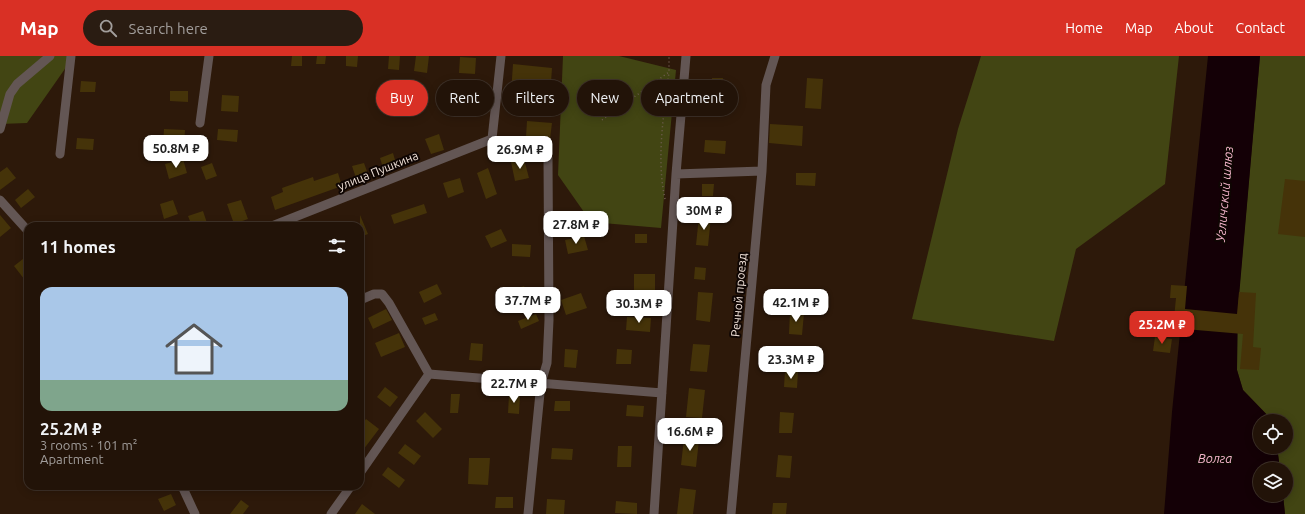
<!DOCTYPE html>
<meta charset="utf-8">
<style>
body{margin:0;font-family:Ubuntu,sans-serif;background:#2a1c12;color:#f1f3f6;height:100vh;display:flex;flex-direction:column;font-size:15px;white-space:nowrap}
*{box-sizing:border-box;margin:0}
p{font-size:13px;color:#a29e9c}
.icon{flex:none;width:22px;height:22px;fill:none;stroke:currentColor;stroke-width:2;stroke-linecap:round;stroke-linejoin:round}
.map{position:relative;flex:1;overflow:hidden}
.panel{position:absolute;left:24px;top:166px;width:340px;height:268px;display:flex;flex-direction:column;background:#221308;border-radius:12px;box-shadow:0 2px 10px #0003,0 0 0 1px #3f3229}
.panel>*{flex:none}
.top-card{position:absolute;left:376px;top:24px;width:380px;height:36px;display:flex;gap:8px}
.tools{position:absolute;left:1253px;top:358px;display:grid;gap:8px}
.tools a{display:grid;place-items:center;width:40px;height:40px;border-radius:50%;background:#221308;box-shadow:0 2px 10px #0003,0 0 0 1px #3f3229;font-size:20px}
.price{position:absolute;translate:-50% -34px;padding:0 9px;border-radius:8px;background:#fff;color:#222;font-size:13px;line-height:26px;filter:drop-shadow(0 1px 2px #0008)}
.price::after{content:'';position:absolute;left:50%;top:24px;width:12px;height:9px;margin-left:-6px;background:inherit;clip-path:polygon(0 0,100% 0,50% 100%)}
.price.active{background:#d93025;color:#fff}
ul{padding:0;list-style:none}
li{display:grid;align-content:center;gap:8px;height:212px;padding:0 16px}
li+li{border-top:1px solid #3f3229}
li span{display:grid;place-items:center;height:124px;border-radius:12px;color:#555}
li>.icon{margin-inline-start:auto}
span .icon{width:72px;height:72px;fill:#fffc;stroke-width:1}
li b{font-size:17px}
h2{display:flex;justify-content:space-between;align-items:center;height:48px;padding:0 16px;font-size:17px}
.chip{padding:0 14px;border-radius:18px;background:#221308;box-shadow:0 2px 10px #0003,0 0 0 1px #3f3229;font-size:14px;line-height:36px}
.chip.active{background:#d93025;color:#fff}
header{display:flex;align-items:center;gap:24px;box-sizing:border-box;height:56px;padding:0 20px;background:#d93025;color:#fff}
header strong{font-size:19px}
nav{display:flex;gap:22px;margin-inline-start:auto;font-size:14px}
.search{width:280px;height:36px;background:#2a1c12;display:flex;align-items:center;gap:10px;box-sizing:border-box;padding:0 14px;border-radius:22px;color:#a29e9c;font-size:15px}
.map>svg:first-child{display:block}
.green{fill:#424513}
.water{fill:#140006}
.building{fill:#453309}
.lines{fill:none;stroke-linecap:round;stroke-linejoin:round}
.path{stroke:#725f53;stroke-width:1.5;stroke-dasharray:1 3;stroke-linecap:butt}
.minor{stroke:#635654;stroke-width:9}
.labels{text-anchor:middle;stroke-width:4;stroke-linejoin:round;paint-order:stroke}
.street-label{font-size:12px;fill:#f2e3da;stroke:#0f0603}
.water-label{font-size:13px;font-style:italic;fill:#f6b6cc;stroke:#0f0603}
</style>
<header>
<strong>Map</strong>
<div class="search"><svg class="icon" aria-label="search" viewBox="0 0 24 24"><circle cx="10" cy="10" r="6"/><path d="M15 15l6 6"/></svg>Search here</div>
<nav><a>Home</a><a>Map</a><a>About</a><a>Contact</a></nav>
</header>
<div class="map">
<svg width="1305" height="458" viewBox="0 0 1305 458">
<rect width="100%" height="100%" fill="#2d190a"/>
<!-- green -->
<path class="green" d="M 0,0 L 74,0 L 27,67 L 0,68 Z
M 563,0 L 619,0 L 676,14 L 661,172 L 591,166 L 558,119 Z
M 981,0 L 1179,0 L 1165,128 L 1076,193 L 1054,285 L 912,263 L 958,73 Z
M 1260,0 L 1305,0 L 1305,458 L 1285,458 L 1283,439 L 1286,439 L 1286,413 L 1280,413 L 1277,391 L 1286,391 L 1286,365 L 1273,365 L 1243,334 L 1237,314 L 1236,278 L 1239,236 Z"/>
<!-- water -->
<path class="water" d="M 1208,0 L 1260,0 L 1238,252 L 1237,314 L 1243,334 L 1273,365 L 1260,365 L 1260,391 L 1277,391 L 1280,413 L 1260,413 L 1260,439 L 1283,439 L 1285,458 L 1164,458 L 1172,356 Z"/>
<!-- building -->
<path class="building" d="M 292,0 L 302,0 L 302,10 L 291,10 Z
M 317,0 L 326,0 L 325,8 L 316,8 Z
M 346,0 L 358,0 L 357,11 L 346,10 Z
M 389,0 L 400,0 L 399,14 L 388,13 Z
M 416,0 L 429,0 L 427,17 L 414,15 Z
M 460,1 L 476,2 L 475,18 L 459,17 Z
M 513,8 L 552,12 L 550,41 L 511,37 Z
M 712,22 L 723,22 L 721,51 L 709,51 Z
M 807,22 L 823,23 L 821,53 L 805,52 Z
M 81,25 L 96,26 L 95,36 L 80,36 Z
M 170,35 L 188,35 L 188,46 L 170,45 Z
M 222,39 L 239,40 L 238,56 L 221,55 Z
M 527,65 L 552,67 L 550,83 L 526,81 Z
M 770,68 L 803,70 L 802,90 L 769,87 Z
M 164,73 L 185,74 L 184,89 L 163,88 Z
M 218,73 L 238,74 L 237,86 L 217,84 Z
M 439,78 L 444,94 L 431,98 L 425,83 Z
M 77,82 L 94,83 L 93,94 L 76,93 Z
M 705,84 L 726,85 L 725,98 L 704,96 Z
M 393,97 L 397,111 L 384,115 L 380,102 Z
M 183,103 L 187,117 L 169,123 L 165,108 Z
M 524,103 L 529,122 L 515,125 L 511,106 Z
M 212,107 L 217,120 L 206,124 L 201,111 Z
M 364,107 L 369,121 L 357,125 L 352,110 Z
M 7,111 L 16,122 L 0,134 L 0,116 Z
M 488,112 L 497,138 L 486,143 L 477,117 Z
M 338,117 L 342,130 L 275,154 L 271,141 L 283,136 L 282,132 L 313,121 L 314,125 Z
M 796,117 L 816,117 L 815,130 L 796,129 Z
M 460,122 L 464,136 L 448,142 L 443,127 Z
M 1285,123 L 1305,125 L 1305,181 L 1278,178 Z
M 702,128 L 714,128 L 713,140 L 702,140 Z
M 28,133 L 35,141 L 21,152 L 15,144 Z
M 173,144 L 178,158 L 164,163 L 160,148 Z
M 241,144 L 248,163 L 234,168 L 227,148 Z
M 424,148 L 427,157 L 394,168 L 391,159 Z
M 203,155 L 208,170 L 192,170 L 188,160 Z
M 0,159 L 11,172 L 0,181 Z
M 360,159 L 368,178 L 360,181 Z
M 699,160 L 711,161 L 708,190 L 696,189 Z
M 501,173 L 507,185 L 491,192 L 485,180 Z
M 635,178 L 647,178 L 647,187 L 635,187 Z
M 584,180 L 588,194 L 568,198 L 565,184 Z
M 512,188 L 531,189 L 530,201 L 512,200 Z
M 28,199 L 28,228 L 14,210 Z
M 695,211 L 706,212 L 705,224 L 694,223 Z
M 634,218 L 655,218 L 655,234 L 634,234 Z
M 437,228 L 442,238 L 424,247 L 419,236 Z
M 1171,229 L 1187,230 L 1185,253 L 1237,258 L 1239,236 L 1256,237 L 1253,291 L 1261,292 L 1259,314 L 1240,313 L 1243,278 L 1173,272 L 1176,242 L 1170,242 Z
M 524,230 L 528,239 L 506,246 L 503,237 Z
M 698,236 L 713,237 L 710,266 L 696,264 Z
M 581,237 L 587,252 L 566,259 L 561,244 Z
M 386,253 L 392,264 L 373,273 L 368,262 Z
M 790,256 L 804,257 L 802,279 L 789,278 Z
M 435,257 L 438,264 L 425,269 L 422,262 Z
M 536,258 L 539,265 L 521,273 L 518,265 Z
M 627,261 L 651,262 L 650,276 L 626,274 Z
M 399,277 L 405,291 L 381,301 L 375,287 Z
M 1155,281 L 1172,283 L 1170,297 L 1153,295 Z
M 471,287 L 483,288 L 482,305 L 469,304 Z
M 693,288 L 710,289 L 707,316 L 690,315 Z
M 565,293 L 578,294 L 576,312 L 564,311 Z
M 617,293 L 632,294 L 631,308 L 616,308 Z
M 785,315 L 798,316 L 797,332 L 784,331 Z
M 385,331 L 398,341 L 390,351 L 377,341 Z
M 689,332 L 705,334 L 702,362 L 686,361 Z
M 451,338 L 460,338 L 458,357 L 450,357 Z
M 509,339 L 520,339 L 519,358 L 508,357 Z
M 555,345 L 570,345 L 570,355 L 554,355 Z
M 627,349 L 644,350 L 643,361 L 626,360 Z
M 425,356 L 442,373 L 433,382 L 416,365 Z
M 780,356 L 794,357 L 792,377 L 779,377 Z
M 366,363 L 379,373 L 360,398 L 360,371 Z
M 684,382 L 699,384 L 696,411 L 681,409 Z
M 405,388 L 421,400 L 414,409 L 398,397 Z
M 618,390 L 632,390 L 631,411 L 617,411 Z
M 552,392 L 573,393 L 572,404 L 551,403 Z
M 778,399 L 792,400 L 790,422 L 776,421 Z
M 469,402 L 490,402 L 488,429 L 468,428 Z
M 388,411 L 405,424 L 399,432 L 382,419 Z
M 680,432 L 696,434 L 693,458 L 677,458 Z
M 171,438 L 176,449 L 164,455 L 158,443 Z
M 496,441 L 513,441 L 513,452 L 495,452 Z
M 547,443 L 565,444 L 564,458 L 546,458 Z
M 241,444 L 249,450 L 243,458 L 230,458 Z
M 616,445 L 637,447 L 637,458 L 615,457 Z
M 773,447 L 787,447 L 786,458 L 772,458 Z
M 362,448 L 375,458 L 355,458 Z"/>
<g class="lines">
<!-- path -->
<path class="path" d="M 602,64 L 669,16 L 669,0
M 665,143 C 656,102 664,57 669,16"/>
<!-- minor -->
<path class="minor" d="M 501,0 L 492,83 L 548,102 L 549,264 L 547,307 L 541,327 L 528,458
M 200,67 L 209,0
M 0,73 L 10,38 L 17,28 L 50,0
M 60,98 L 71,0
M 676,118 L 762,115
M 0,144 L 28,175
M 272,170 L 492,83
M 360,244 L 374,238 L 382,238 L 389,247 L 429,318 L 662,337
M 360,417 L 429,318
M 182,430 L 195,458
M 331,458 L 351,430
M 654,458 L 676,118 L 686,0
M 731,458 L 762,115 L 766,29 L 775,0"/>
</g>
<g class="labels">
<!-- street labels -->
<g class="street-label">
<text transform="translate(378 115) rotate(-22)" y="4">улица Пушкина</text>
<text transform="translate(739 239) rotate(-85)" y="4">Речной проезд</text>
</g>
<!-- water labels -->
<g class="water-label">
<text transform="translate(1224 138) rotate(-85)" y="5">Угличский шлюз</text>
<text x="1215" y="407">Волга</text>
</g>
</g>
</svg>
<div class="tools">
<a><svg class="icon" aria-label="locate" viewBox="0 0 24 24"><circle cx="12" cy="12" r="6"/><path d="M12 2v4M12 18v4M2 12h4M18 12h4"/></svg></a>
<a><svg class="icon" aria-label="layers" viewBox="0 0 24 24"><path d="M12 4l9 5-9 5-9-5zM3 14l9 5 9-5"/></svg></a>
</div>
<b class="price" style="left:176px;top:113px">50.8M ₽</b>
<b class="price" style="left:520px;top:114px">26.9M ₽</b>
<b class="price" style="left:704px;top:175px">30M ₽</b>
<b class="price" style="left:576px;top:189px">27.8M ₽</b>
<b class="price" style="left:528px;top:265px">37.7M ₽</b>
<b class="price" style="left:796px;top:267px">42.1M ₽</b>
<b class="price" style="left:639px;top:268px">30.3M ₽</b>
<b class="price active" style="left:1162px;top:289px">25.2M ₽</b>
<b class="price" style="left:791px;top:324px">23.3M ₽</b>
<b class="price" style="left:514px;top:348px">22.7M ₽</b>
<b class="price" style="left:690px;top:396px">16.6M ₽</b>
<div class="top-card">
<a class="chip active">Buy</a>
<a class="chip">Rent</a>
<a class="chip">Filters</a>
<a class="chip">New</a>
<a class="chip">Apartment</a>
</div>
<section class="panel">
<h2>11 homes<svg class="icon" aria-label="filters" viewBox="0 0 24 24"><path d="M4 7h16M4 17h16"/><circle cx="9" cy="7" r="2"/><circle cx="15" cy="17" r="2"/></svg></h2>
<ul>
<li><span style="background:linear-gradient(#a9c7e8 75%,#7fa58c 0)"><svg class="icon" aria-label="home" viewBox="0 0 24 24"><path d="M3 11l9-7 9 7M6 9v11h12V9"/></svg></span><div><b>25.2M ₽</b><p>3 rooms · 101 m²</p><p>Apartment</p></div></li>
</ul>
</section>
</div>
